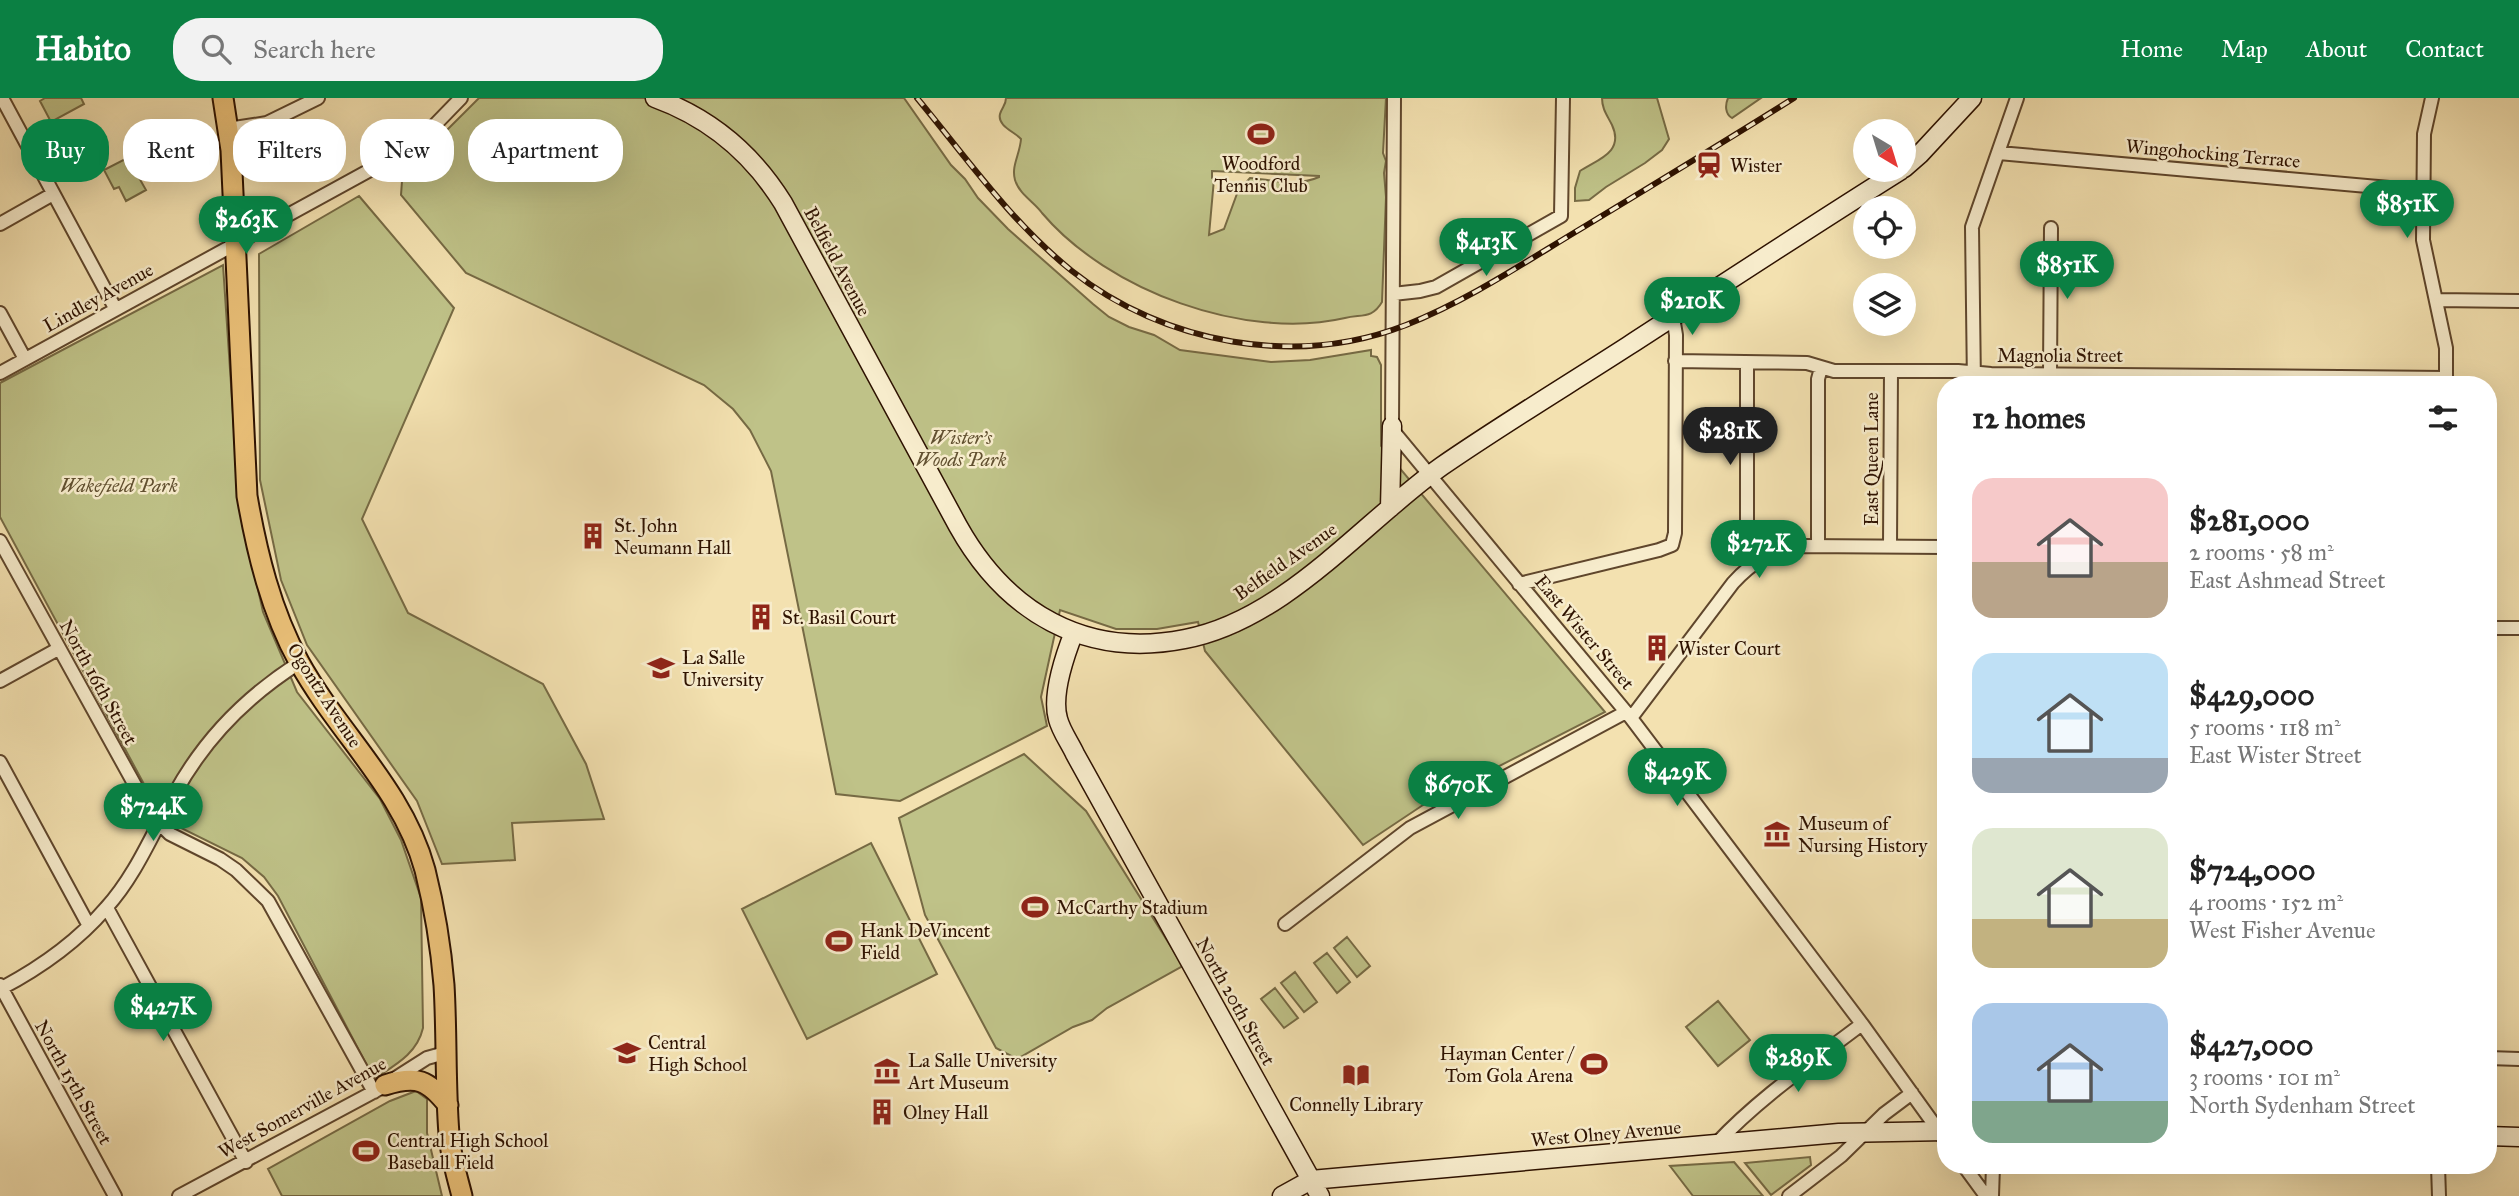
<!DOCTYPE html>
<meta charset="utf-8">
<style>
body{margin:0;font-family:"IM FELL Great Primer",serif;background:#f2f2f2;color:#222;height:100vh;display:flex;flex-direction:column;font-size:26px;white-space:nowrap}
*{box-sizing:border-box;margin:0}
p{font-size:23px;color:#767676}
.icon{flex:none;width:38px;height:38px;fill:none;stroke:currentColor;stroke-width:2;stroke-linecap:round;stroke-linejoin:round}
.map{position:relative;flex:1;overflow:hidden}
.drawer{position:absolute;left:1937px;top:278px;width:560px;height:798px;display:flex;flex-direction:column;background:#fff;border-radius:28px;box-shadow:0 7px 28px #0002}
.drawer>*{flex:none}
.banner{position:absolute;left:21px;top:21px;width:665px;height:63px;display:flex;gap:14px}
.needle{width:46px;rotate:142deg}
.tools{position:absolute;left:1853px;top:21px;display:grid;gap:14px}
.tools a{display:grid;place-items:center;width:63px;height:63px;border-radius:50%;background:#fff;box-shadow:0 7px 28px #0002;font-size:35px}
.price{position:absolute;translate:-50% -60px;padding:0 16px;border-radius:24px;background:#0b8043;color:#fff;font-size:23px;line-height:46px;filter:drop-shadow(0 2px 4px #0008)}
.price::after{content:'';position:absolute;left:50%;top:42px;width:21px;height:16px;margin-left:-10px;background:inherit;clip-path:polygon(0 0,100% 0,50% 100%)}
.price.selected{background:#222;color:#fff}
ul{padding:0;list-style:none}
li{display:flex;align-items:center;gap:21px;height:175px;padding:0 35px}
li span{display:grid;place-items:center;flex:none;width:196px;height:140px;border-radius:21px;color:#555}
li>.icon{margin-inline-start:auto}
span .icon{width:84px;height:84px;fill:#fffc;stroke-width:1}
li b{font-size:30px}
h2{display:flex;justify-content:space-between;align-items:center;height:84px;padding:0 35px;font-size:30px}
.pill{padding:0 24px;border-radius:28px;background:#fff;box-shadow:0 7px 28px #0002;font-size:24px;line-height:63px}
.pill.selected{background:#0b8043;color:#fff}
header{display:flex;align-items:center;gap:42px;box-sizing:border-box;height:98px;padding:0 35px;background:#0b8043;color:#fff}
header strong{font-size:33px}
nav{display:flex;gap:38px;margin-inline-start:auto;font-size:24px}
.search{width:490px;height:63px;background:#f2f2f2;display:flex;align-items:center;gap:18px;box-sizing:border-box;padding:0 24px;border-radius:28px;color:#767676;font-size:26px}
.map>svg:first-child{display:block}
.green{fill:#bfc288;stroke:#766a44;stroke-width:2;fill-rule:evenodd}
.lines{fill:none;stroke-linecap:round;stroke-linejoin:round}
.street-casing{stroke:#5f462c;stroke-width:16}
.secondary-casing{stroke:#2e1200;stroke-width:21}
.primary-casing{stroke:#2e1200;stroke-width:23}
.street{stroke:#f7eccc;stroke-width:12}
.secondary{stroke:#f7eccc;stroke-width:18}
.primary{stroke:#eac078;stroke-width:19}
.rail-casing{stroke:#2e1200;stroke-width:6}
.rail{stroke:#f7eccc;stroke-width:3.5;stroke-dasharray:10;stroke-linecap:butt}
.labels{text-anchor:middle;stroke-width:5;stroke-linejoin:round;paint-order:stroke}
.street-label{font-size:19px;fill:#2e1200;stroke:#f7eccc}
.poi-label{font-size:19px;fill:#2e1200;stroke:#f7eccc;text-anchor:start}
.park-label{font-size:19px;font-style:italic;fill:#615030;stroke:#f7eccc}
</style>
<header>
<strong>Habito</strong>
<div class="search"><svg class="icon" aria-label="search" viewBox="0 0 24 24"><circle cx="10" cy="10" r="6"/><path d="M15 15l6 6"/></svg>Search here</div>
<nav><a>Home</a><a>Map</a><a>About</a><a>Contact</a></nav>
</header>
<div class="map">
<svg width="2519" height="1098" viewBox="0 0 2519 1098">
<rect width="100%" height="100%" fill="#f3e1b0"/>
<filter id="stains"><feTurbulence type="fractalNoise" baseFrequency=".00286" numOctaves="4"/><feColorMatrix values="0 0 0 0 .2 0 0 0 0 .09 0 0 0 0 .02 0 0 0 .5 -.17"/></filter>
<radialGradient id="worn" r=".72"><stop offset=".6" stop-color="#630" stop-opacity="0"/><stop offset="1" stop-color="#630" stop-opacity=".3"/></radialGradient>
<!-- green -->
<path class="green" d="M 45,0 L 81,0 L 84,6 L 51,24 L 40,3 Z
M 479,0 L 904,0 L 951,67 L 965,81 L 978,100 L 1008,131 L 1093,206 L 1109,219 L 1129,229 L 1154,237 L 1180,252 L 1271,264 L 1310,262 L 1371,252 L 1371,258 L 1377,259 L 1381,267 L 1381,348 L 1605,614 L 1423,707 L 1363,747 L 1205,553 L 1198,524 L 1157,531 L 1116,531 L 1060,512 L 1041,599 L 1047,628 L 900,703 L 836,696 L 771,373 L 750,332 L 733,311 L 704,287 L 466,175 L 401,97 L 403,69 L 440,39 Z
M 1006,0 L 1386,0 L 1383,55 L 1386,63 L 1384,75 L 1386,99 L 1382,204 C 1372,221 1362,216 1345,220 C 1245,243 1108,193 1042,115 C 1034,104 1019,96 1015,82 C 1011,68 1020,56 1021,41 C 1015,34 997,28 1000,16 C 1002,9 1006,7 1006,0 ZM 1212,73 L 1319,78 L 1319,79 C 1297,89 1273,82 1250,80 L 1238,93 L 1224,131 L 1209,137 L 1214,81 L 1212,80 Z
M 1602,0 L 1657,0 L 1669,41 L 1662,52 L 1645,65 L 1606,89 L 1589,102 L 1575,103 L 1575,90 L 1580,73 C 1596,62 1625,55 1612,27 C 1607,17 1602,11 1602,0 Z
M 1728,0 L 1761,0 L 1732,20 C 1725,16 1725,7 1728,0 Z
M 133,57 L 142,75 L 138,78 L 146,92 L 126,103 L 119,89 L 114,91 L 104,72 Z
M 359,98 L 454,210 L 362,421 L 408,515 L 543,586 L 586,666 L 604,721 L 512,725 L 515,762 L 442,766 L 417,703 L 307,547 L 281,482 L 260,382 L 259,156 Z
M 223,167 L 239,406 L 263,514 L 297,594 L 380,701 L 401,742 L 421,800 L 423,930 C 417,956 395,967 374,981 L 278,798 L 264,779 L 242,760 L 175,727 L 152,701 L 0,419 L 0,285 Z
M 1024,656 L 1086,713 L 1183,868 L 1107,910 L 1092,922 L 1073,929 L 1017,961 L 996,950 L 925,817 L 899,720 Z
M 871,745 L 937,876 L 807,941 L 742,811 Z
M 1347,839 L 1370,868 L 1357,879 L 1334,850 Z
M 1327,855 L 1350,884 L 1337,895 L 1314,865 Z
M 1295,874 L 1317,904 L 1304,914 L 1281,885 Z
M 1275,890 L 1298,920 L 1284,930 L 1261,901 Z
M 1718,903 L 1750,942 L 1718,968 L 1686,929 Z
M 416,993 L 427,1001 L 427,1035 L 442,1098 L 282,1098 L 268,1071 L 390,1003 Z
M 1810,1059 L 1811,1067 L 1771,1097 L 1745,1065 Z
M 1734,1064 L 1763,1098 L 1693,1098 L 1670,1068 Z"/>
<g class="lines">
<!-- street casing -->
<g class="street-casing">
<path id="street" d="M 2,0 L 115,210
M 1394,0 L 1392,328 L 1394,334 L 1631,620 L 1862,926 L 1946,1043
M 2432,0 L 2424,36 L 2423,142 L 2446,250 L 2446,287
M 228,31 L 267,25 L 318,0
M 1999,55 L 2423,93
M 0,126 L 53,96
M 1393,196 L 1420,193 L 1436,189 L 1561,118 L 1563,0
M 2436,202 L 2519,203
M 0,215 L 25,261
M 1675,263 L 1807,265 L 1834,273 L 1958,273 L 1991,276 L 2446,280
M 1747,265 L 1747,451 L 1751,467
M 0,275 L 392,60 L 428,34 L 461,0
M 2050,276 L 2051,130
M 1974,287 L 1972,129 L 2017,0
M 0,443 L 152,718 L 170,736 L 220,761 L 236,772 L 268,803 L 374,994
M 1818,448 L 1818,281 L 1821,270
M 1890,448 L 1891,273
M 1519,486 L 1659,452 L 1672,447 L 1675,435 L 1676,237 L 1673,219
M 2488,530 L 2519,530
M 0,583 L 58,551
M 1631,620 L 1733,485 C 1752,464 1773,451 1802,448 L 1946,449
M 0,664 L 89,828
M 107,810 L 246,1064
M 1285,826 L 1410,730 L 1626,614
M 0,887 L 115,1098
M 0,891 C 40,870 76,845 106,810 C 136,777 153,734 175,695 C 204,642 247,598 299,565
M 2488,960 L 2519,961
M 394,981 L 427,960 L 445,955
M 1716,1046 C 1759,1000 1812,964 1862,926
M 1964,1068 L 1986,1098
M 2438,1068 L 2439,1098
M 179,1098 L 379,991
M 1789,1098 L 1841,1058 L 1884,1016 L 1912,995
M 1992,1098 L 1993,1068"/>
</g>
<!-- secondary casing -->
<g class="secondary-casing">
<path id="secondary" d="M 655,0 C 710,20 752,55 783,105 L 958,428 C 1006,514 1085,561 1185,541 C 1285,522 1362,425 1442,368 C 1503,326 1566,288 1628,248 C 1719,189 1810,129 1901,72
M 1904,70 L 1920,56 L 1972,0
M 1390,410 L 1392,328
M 1074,534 C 1065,557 1051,597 1058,621 C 1061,633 1070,645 1075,656 L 1320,1098
M 2488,1038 L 2519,1039
M 1282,1098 L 1311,1082 L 1839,1035 L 1946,1033"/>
</g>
<!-- primary casing -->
<g class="primary-casing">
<path id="primary" d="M 223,0 L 231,52 L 247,398 C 257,455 271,513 299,564 C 338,635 403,691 425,772 C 434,808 441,850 444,887 C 447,937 445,986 449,1036 C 450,1056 457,1078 462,1098
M 385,987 C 417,977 428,982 448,1007"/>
</g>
<!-- street -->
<use href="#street" class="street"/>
<!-- secondary -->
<use href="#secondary" class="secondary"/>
<!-- primary -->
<use href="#primary" class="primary"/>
<!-- rail casing -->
<g class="rail-casing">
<path id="rail" d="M 917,0 C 966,59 1011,124 1072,173 C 1164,246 1296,270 1406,227 C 1469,202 1525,164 1582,130 C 1653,87 1724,44 1794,0"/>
</g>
<!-- rail -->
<use href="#rail" class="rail"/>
</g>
<!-- icons -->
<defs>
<g id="stadium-bare" transform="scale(2.1)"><path d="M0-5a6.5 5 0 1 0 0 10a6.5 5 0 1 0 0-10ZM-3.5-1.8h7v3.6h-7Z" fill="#8f2418" stroke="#f7eccc" stroke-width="2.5" paint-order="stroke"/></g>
<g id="station-bare" transform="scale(2.1)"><path d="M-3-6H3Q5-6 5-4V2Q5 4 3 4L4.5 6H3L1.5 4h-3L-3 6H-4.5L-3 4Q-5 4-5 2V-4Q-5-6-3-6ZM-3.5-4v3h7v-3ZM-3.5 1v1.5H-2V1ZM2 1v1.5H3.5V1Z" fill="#8f2418" stroke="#f7eccc" stroke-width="2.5" paint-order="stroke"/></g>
<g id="building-bare" transform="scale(2.1)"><path d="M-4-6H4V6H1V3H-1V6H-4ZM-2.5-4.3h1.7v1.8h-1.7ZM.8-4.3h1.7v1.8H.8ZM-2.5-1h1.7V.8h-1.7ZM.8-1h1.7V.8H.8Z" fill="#8f2418" stroke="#f7eccc" stroke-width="2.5" paint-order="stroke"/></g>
<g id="university-bare" transform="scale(2.1)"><path d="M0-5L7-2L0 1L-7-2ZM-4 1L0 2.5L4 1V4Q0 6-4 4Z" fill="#8f2418" stroke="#f7eccc" stroke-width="2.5" paint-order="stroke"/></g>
<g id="museum-bare" transform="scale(2.1)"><path d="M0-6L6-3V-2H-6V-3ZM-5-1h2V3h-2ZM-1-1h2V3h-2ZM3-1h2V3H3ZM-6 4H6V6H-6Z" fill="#8f2418" stroke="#f7eccc" stroke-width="2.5" paint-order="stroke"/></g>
<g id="school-bare" transform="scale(2.1)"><path d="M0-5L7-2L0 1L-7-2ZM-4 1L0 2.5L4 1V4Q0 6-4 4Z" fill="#8f2418" stroke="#f7eccc" stroke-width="2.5" paint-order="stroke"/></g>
<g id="library-bare" transform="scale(2.1)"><path d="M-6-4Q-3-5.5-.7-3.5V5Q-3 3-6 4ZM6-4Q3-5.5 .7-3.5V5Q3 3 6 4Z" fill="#8f2418" stroke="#f7eccc" stroke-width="2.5" paint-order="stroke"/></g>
</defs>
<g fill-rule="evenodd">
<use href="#stadium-bare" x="1261" y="36"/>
<use href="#station-bare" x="1709" y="67"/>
<use href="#building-bare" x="593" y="438"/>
<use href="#building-bare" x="761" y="519"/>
<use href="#building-bare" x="1657" y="550"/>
<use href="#university-bare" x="661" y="570"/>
<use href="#museum-bare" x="1777" y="736"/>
<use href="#stadium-bare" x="1035" y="809"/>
<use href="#stadium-bare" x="839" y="843"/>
<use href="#school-bare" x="627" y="955"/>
<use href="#stadium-bare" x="1594" y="966"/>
<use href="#museum-bare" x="887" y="973"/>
<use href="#library-bare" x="1356" y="977"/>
<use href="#building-bare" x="882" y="1014"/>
<use href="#stadium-bare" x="366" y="1053"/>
</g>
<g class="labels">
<!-- street labels -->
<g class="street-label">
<text transform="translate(2213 55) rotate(5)" y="7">Wingohocking Terrace</text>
<text transform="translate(838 163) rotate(62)" y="7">Belfield Avenue</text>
<text transform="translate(98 199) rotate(-29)" y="7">Lindley Avenue</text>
<text x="2060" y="264">Magnolia Street</text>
<text transform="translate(1871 361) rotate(-90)" y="7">East Queen Lane</text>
<text transform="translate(1285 463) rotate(-35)" y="7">Belfield Avenue</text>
<text transform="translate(1585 534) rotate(50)" y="7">East Wister Street</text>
<text transform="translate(99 584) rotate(61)" y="7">North 16th Street</text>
<text transform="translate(325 597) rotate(57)" y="7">Ogontz Avenue</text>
<text transform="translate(1236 903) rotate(61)" y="7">North 20th Street</text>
<text transform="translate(74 984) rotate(61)" y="7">North 15th Street</text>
<text transform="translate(302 1009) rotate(-29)" y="7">West Somerville Avenue</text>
<text transform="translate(1606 1035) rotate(-5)" y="7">West Olney Avenue</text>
</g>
<!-- poi labels -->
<g class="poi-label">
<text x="1261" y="72" text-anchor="middle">Woodford<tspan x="1261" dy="22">Tennis Club</tspan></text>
<text x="1730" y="74">Wister</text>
<text x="614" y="434">St. John<tspan x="614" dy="22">Neumann Hall</tspan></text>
<text x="782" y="526">St. Basil Court</text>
<text x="1678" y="557">Wister Court</text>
<text x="682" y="566">La Salle<tspan x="682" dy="22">University</tspan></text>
<text x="1798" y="732">Museum of<tspan x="1798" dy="22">Nursing History</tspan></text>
<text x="1056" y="816">McCarthy Stadium</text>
<text x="860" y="839">Hank DeVincent<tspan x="860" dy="22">Field</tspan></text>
<text x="648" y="951">Central<tspan x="648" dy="22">High School</tspan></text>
<text x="1573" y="962" text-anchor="end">Hayman Center /<tspan x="1573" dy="22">Tom Gola Arena</tspan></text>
<text x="908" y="969">La Salle University<tspan x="908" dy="22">Art Museum</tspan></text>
<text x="1356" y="1013" text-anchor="middle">Connelly Library</text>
<text x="903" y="1021">Olney Hall</text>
<text x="387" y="1049">Central High School<tspan x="387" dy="22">Baseball Field</tspan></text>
</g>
<!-- park labels -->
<g class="park-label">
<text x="961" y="346">Wister's<tspan x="961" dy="22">Woods Park</tspan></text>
<text x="119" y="394">Wakefield Park</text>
</g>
</g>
<rect width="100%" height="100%" filter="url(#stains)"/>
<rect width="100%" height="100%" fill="url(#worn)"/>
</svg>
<div class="tools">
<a><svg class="needle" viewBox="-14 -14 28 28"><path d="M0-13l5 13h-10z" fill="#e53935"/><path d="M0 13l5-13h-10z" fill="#767676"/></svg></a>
<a><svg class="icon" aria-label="locate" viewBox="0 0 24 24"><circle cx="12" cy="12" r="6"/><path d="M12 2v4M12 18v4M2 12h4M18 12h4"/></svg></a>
<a><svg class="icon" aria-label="layers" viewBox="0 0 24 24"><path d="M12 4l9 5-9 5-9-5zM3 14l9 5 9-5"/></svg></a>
</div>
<b class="price" style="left:2407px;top:142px">$851K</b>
<b class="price" style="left:246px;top:158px">$263K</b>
<b class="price" style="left:1486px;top:180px">$413K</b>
<b class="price" style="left:2067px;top:203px">$851K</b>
<b class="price" style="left:1692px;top:239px">$210K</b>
<b class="price selected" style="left:1730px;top:369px">$281K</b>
<b class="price" style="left:1759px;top:482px">$272K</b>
<b class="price" style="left:1677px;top:710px">$429K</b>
<b class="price" style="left:1458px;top:723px">$670K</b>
<b class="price" style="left:153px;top:745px">$724K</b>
<b class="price" style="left:163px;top:945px">$427K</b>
<b class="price" style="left:1798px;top:996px">$289K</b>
<div class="banner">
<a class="pill selected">Buy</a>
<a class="pill">Rent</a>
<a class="pill">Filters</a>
<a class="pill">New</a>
<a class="pill">Apartment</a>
</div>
<section class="drawer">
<h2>12 homes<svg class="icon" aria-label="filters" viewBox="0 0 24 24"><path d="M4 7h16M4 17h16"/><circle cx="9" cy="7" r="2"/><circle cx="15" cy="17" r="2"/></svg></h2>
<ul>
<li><span style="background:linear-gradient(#f6c9c9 60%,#b9a48a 0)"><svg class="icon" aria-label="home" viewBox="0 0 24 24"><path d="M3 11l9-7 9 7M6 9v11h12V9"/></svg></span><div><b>$281,000</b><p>2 rooms · 58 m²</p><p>East Ashmead Street</p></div></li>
<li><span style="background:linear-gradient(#bfe0f5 75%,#9aa5b1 0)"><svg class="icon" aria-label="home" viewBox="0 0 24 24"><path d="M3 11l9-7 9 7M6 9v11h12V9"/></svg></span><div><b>$429,000</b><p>5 rooms · 118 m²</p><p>East Wister Street</p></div></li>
<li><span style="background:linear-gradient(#dfe7d0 65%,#c2b280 0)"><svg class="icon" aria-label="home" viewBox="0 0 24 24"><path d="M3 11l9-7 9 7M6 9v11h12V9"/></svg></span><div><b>$724,000</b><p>4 rooms · 152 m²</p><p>West Fisher Avenue</p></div></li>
<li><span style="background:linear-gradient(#a9c7e8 70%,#7fa58c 0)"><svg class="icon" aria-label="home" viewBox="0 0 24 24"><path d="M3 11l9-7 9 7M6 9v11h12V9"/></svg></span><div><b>$427,000</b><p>3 rooms · 101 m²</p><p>North Sydenham Street</p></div></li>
</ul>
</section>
</div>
